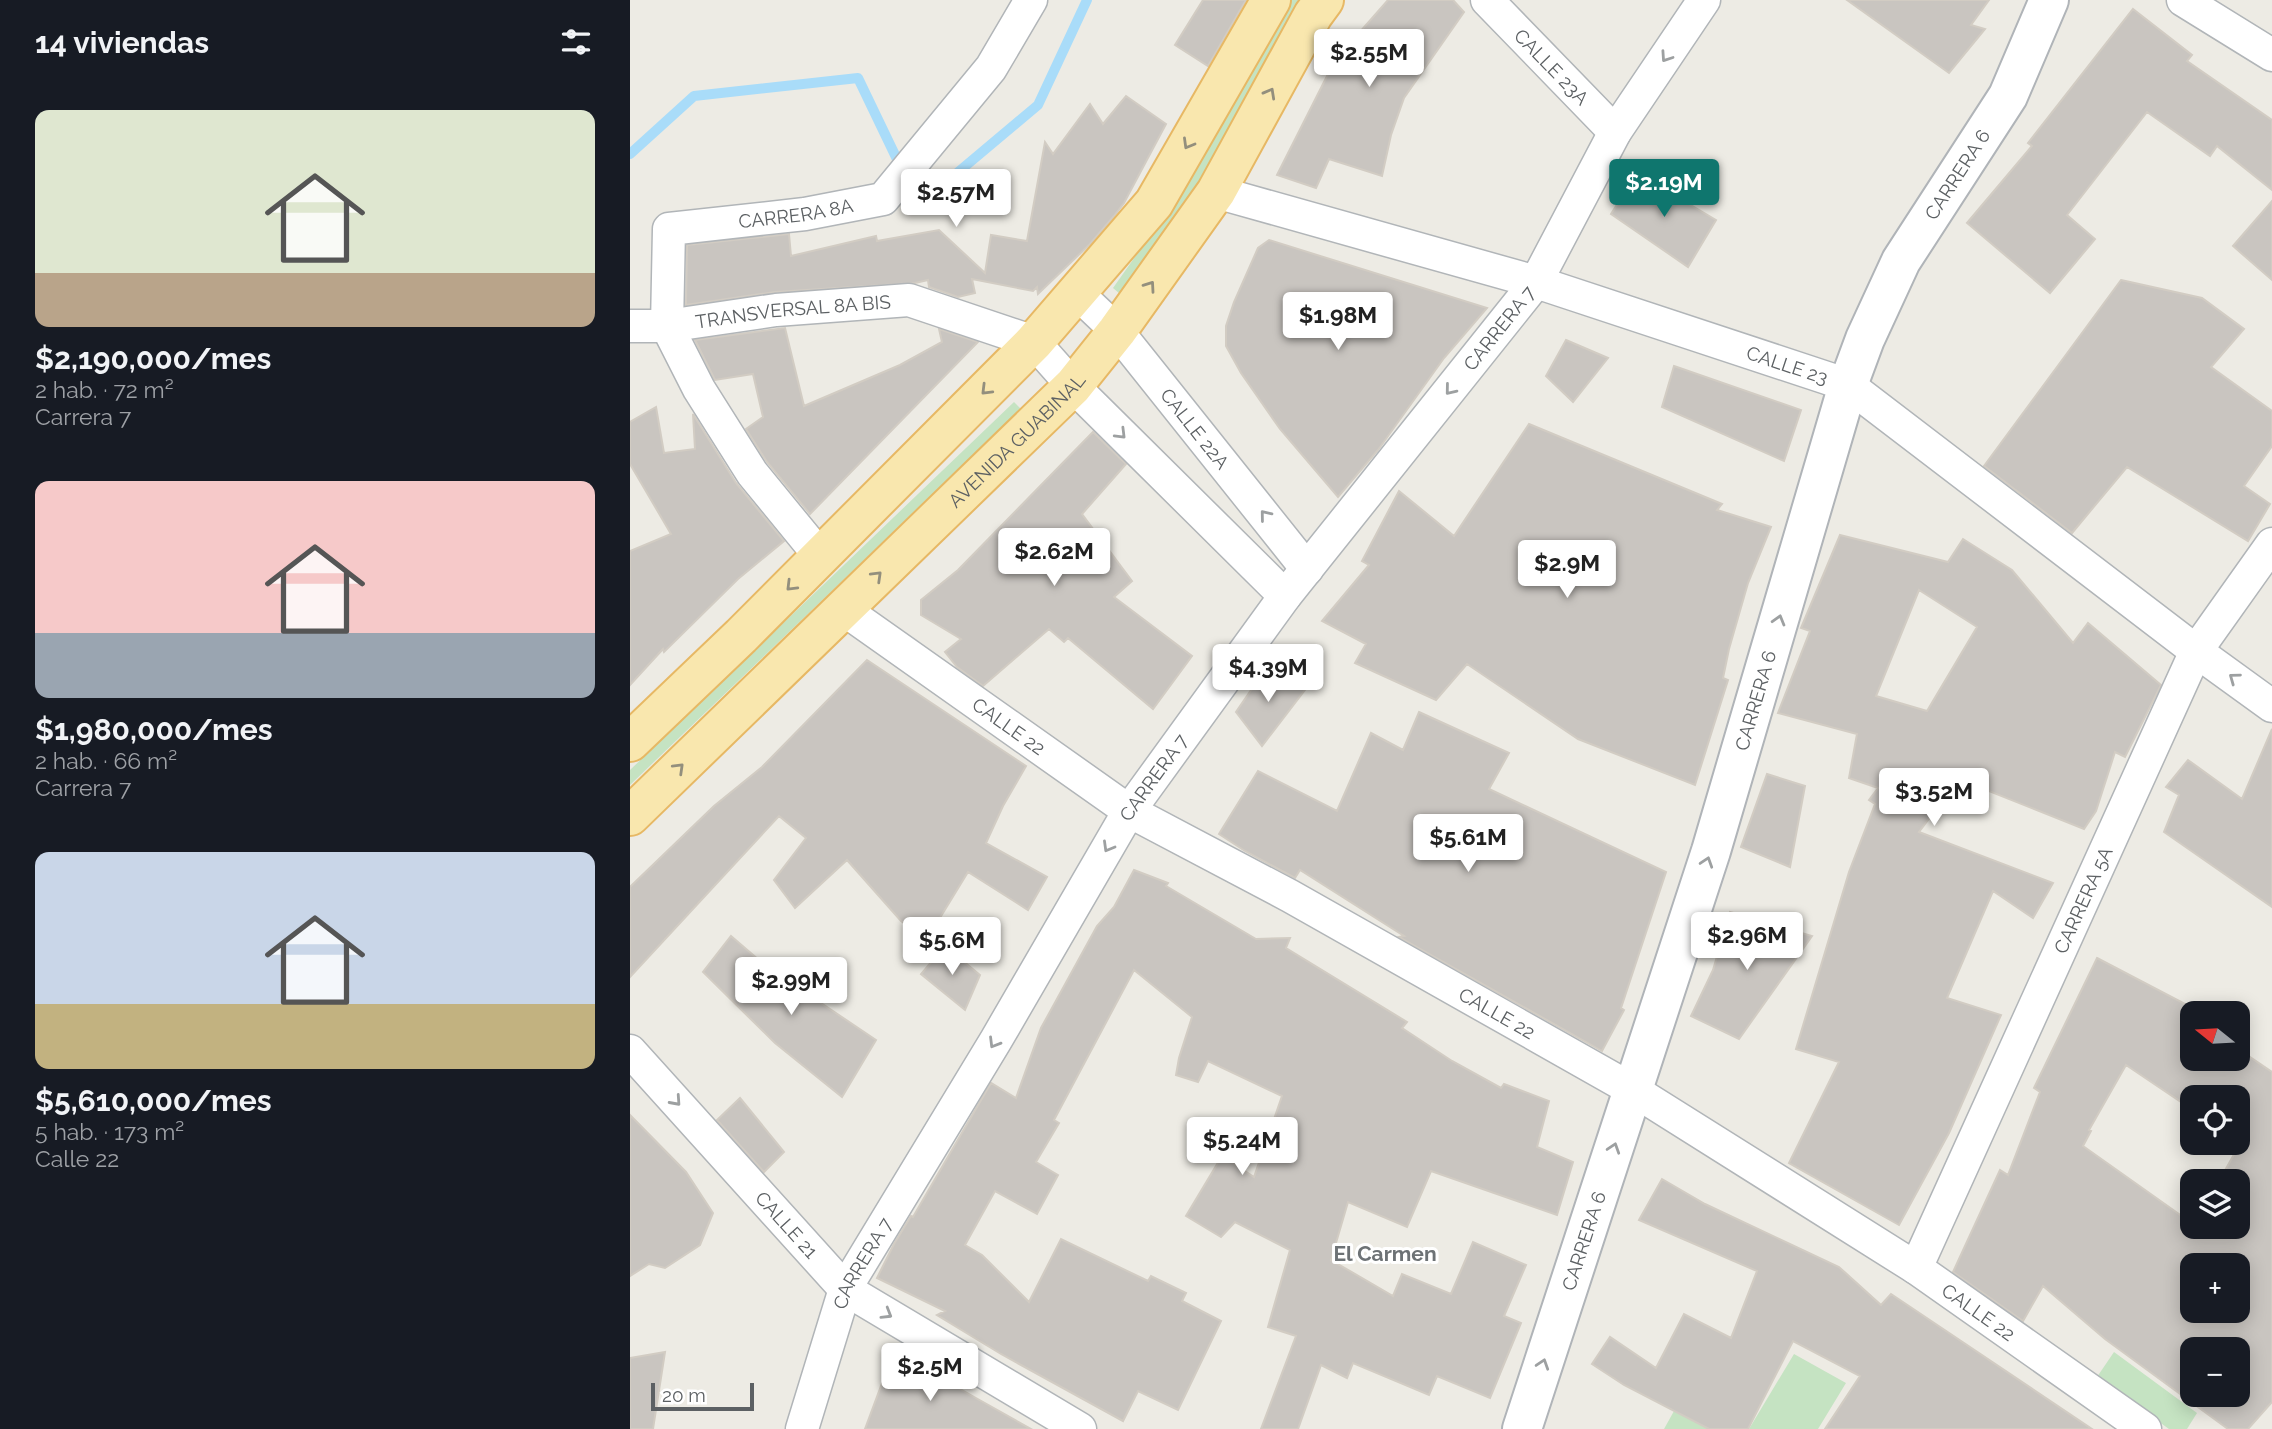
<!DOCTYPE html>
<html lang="es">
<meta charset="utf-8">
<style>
body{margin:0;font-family:Raleway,sans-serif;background:#20242c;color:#f1f3f6;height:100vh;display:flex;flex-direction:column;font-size:26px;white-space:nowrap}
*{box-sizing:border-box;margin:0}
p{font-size:23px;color:#9ea1a6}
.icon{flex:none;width:38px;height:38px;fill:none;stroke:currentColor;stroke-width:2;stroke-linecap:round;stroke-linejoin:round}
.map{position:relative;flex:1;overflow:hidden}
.side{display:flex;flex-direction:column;background:#171b24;width:630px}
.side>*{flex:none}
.needle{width:46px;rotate:288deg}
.buttons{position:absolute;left:1550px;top:1001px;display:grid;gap:14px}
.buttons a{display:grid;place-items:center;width:70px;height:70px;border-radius:14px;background:#171b24;box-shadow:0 4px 18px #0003;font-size:35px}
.scale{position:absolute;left:21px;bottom:18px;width:103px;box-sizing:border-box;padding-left:7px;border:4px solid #5c6063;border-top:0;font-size:19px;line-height:24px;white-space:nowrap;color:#5c6063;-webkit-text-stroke:5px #fff;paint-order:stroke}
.price{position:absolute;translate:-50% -60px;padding:0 16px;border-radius:7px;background:#fff;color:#222;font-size:23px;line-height:46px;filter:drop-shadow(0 2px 4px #0008)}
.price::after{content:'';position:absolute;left:50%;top:42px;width:21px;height:16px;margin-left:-10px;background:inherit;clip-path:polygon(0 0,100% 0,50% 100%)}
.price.selected{background:#0f766e;color:#fff}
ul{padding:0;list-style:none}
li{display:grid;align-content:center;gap:14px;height:371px;padding:0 35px}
li span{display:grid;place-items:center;height:217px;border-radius:14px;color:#555}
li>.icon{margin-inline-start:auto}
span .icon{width:126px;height:126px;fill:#fffc;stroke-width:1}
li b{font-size:30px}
h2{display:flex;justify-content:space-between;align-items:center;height:84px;padding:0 35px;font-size:30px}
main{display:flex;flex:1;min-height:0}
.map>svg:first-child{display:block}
.green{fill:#c5e3c2}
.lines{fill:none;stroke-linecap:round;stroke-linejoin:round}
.stream{stroke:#a9dcf9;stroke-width:10}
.building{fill:#c9c5c0;stroke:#d2ccc3;stroke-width:2;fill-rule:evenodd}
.street-casing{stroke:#b1b5b8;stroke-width:35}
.secondary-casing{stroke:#b0b4b8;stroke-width:42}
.primary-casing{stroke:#e7b864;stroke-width:42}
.street{stroke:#fff;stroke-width:32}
.secondary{stroke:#fff;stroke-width:38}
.primary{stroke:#f9e7ae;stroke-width:38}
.oneway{stroke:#9da0a1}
.oneway2{stroke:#938f7d}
.labels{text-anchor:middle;stroke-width:6;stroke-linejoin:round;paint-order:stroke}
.street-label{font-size:19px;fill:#5c6063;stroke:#fff}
.neighbourhood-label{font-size:21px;font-weight:bold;fill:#6d7275;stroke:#fff}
</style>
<main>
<section class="side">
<h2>14 viviendas<svg class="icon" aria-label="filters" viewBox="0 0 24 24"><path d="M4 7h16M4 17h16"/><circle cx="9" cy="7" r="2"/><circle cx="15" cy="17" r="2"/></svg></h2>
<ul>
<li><span style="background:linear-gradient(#dfe7d0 75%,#b9a48a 0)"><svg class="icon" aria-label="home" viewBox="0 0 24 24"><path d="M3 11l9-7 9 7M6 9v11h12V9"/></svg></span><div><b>$2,190,000/mes</b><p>2 hab. · 72 m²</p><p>Carrera 7</p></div></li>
<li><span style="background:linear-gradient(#f6c9c9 70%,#9aa5b1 0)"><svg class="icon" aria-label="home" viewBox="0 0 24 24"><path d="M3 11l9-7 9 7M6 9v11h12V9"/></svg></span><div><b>$1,980,000/mes</b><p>2 hab. · 66 m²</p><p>Carrera 7</p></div></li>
<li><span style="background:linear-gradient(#c9d6e8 70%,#c2b280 0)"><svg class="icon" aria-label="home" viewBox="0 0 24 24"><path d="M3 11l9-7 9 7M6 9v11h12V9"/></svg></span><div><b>$5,610,000/mes</b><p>5 hab. · 173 m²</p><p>Calle 22</p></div></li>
</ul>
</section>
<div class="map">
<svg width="1642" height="1429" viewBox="0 0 1642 1429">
<rect width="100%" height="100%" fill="#edebe4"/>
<!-- green -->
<path class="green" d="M 661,0 L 679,0 L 567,195 L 496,299 L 483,288 L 553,189 Z
M 384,402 L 391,409 L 0,785 L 0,770 Z
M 1484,1352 L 1567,1413 L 1557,1429 L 1539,1429 L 1467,1377 Z
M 1164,1354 L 1216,1383 L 1188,1429 L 1119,1429 Z
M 1044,1411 L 1079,1429 L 1034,1429 Z"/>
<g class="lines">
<!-- stream -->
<path class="stream" d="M 0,154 L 64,96 L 228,78 L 289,205 L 408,105 L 457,0"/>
</g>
<!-- building -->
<path class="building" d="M 573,0 L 616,0 L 578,66 L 545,45 Z
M 758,0 L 823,0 L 834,12 L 774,98 L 761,135 L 752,176 L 699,159 L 686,188 L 647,175 L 697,76 L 713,51 Z
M 1217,0 L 1359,0 L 1341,25 L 1355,29 L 1319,73 Z
M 1503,9 L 1562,55 L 1557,61 L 1642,120 L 1642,190 L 1587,146 L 1580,156 L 1517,112 L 1437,215 L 1465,239 L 1420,293 L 1337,223 L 1402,146 L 1398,143 Z
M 496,96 L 536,124 L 494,203 L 484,216 L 460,244 L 408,294 L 407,287 L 403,291 L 342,279 L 345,293 L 328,297 L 299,287 L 298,280 L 285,283 L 145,292 L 56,305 L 57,245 L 159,234 L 161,256 L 246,236 L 247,241 L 309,230 L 355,273 L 361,235 L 397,241 L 415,142 L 423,154 L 460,104 L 473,124 Z
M 1007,173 L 1086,220 L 1058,267 L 981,214 Z
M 1642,201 L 1642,280 L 1603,246 Z
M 639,240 L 857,308 L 814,358 L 748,450 L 708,497 L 650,429 L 611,373 L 596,346 L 596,326 L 604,302 L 628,248 Z
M 1491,280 L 1572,298 L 1614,329 L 1581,367 L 1642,411 L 1642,446 L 1614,486 L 1640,504 L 1618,541 L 1497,467 L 1442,533 L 1354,466 Z
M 155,328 L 174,406 L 270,365 L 312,342 L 309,329 L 348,342 L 180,514 L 137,462 L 116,429 L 133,417 L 123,374 L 85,380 L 65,340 Z
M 936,340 L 978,358 L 943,402 L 916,376 Z
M 1044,366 L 1171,410 L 1154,461 L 1032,407 Z
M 26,407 L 34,453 L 65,449 L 63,414 L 106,483 L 154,541 L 108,579 L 34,652 L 33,649 L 0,685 L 0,551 L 41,534 L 0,464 L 0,422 Z
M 899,424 L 1092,504 L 1087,510 L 1141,527 L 1118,583 L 1099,649 L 1093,678 L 1098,680 L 1065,785 L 948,739 L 837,664 L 806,700 L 725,663 L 736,644 L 692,621 L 739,565 L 732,561 L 769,491 L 824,536 Z
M 463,432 L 496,464 L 452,514 L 502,581 L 484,597 L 562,656 L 523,709 L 438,638 L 434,642 L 419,629 L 353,686 L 327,667 L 315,652 L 331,639 L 291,615 L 291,600 L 328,570 Z
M 1210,535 L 1318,562 L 1333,539 L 1382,570 L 1443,643 L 1458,623 L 1531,685 L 1495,757 L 1485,752 L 1466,811 L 1454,829 L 1329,779 L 1289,832 L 1423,883 L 1403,918 L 1363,891 L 1317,998 L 1371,1015 L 1319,1133 L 1269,1225 L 1159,1163 L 1209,1062 L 1166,1049 L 1219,872 L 1245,804 L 1239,800 L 1248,788 L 1219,778 L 1227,734 L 1148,713 L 1180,631 L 1171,628 ZM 1289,590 L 1347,627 L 1297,711 L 1246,696 Z
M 237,660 L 396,766 L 373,806 L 356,843 L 417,877 L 398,910 L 338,872 L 297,939 L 271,921 L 217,860 L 165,908 L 144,880 L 176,838 L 149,816 L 0,977 L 0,887 L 84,806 L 132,767 Z
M 639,664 L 648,681 L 678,686 L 632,746 L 606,712 Z
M 789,712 L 879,753 L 859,789 L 1036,872 L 991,1008 L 994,1010 L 972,1051 L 769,937 L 774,936 L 670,870 L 665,878 L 615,851 L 589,834 L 628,771 L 707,811 L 741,733 L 773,750 Z
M 1642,729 L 1642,907 L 1534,832 L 1549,795 L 1536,787 L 1558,760 L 1612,799 Z
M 1137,774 L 1175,786 L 1160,867 L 1111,847 Z
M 504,870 L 538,883 L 536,886 L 626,939 L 660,938 L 656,948 L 777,1022 L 772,1028 L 822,1061 L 871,1088 L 874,1084 L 919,1101 L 907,1147 L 943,1162 L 927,1215 L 801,1171 L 777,1227 L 718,1202 L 701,1260 L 763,1296 L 772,1274 L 821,1294 L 843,1242 L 896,1265 L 874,1316 L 891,1323 L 860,1398 L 807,1376 L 799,1395 L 723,1363 L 717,1378 L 691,1365 L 668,1429 L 631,1429 L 666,1336 L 638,1327 L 660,1250 L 605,1222 L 591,1237 L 556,1216 L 592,1156 L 624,1177 L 652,1096 L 578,1061 L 568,1082 L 546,1075 L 549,1058 L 562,1017 L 504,970 L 424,1120 L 429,1123 L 406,1162 L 428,1175 L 407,1214 L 365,1191 L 335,1245 L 352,1255 L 399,1302 L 431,1239 L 518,1281 L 521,1276 L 556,1293 L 552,1301 L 591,1321 L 548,1410 L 508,1391 L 493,1421 L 371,1354 L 307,1315 L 315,1311 L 247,1278 L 264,1244 L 281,1216 L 283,1217 L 361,1083 L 386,1098 L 411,1028 L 467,926 L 484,907 Z
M 1100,912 L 1182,936 L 1109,1039 L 1061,1016 L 1083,970 Z
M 101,936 L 136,966 L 246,1040 L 212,1097 L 145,1043 L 73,972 Z
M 315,946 L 350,975 L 335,1010 L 291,974 Z
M 1467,958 L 1563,1008 L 1563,1059 L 1608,1059 L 1608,1049 L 1642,1072 L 1642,1402 L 1618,1429 L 1598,1429 L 1475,1339 L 1413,1286 L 1393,1321 L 1323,1272 L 1370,1170 L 1378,1175 L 1410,1092 L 1404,1088 ZM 1496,1065 L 1563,1110 L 1563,1097 L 1608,1097 L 1608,1140 L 1611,1142 L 1589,1181 L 1608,1181 L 1608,1227 L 1563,1227 L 1563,1224 L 1453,1146 L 1461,1131 L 1459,1130 ZM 1563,1265 L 1608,1265 L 1608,1311 L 1563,1311 ZM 1563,1349 L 1608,1349 L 1608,1395 L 1563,1395 Z
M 110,1098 L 154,1152 L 134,1172 L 87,1120 Z
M 0,1115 L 56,1172 L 83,1213 L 70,1245 L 35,1268 L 19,1264 L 0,1276 Z
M 1032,1179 L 1075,1204 L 1209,1267 L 1251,1305 L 1261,1294 L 1462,1429 L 1195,1429 L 1230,1376 L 1163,1341 L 1118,1429 L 1079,1429 L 994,1385 L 962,1364 L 980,1337 L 1026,1368 L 1054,1314 L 1101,1338 L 1127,1271 L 1009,1220 Z
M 264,1351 L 346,1398 L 401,1429 L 235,1429 Z
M 35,1352 L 23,1429 L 0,1429 L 0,1358 Z"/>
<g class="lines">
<!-- street casing -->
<g class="street-casing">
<g id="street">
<path id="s1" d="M 857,0 L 985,132"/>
<path d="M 1553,0 L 1642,55"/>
<path id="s2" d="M 586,192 L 906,282 L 1218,385 L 1566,651 L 1642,706"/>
<path id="s3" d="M 447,293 L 487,331 L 677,569"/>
<path id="s4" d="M 0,326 L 37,326 L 146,310 L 279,300 L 404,342 L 443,386 L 655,596"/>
<path id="s5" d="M 190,556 L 122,473 L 69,389 L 37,326 L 39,229 L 175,214 L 253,199 L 361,68 L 401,0"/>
<path id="s6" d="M 213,609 L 499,811 L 660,896 L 1003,1090 L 1286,1268 L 1515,1429"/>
<path id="s7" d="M 0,1051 L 215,1289 L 450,1429"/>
<path id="s8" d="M 1286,1268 L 1566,651 L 1642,544"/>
<path id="s9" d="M 172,1429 L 215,1289 L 366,1040 L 499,811 L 655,596 L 906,282 L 985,132 L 1074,0"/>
</g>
</g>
<!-- secondary casing -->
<g class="secondary-casing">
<g id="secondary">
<path id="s10" d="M 892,1429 L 1081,851 L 1218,385 L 1235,339 L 1271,261 L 1378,96 L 1419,0"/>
</g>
</g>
<!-- primary casing -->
<g class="primary-casing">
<g id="primary">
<path d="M 0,742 L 111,636 L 404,342 L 524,203 L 641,0"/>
<path id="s11" d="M 0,816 L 443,386 L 487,331 L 586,192 L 683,15 L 694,0"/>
</g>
</g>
<!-- street -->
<use href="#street" class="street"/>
<!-- secondary -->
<use href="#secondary" class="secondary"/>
<!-- primary -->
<use href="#primary" class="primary"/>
</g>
<!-- one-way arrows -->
<defs><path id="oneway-chevron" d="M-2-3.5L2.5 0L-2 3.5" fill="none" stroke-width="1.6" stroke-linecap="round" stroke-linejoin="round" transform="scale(1.75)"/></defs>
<g class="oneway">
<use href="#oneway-chevron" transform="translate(1036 57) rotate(124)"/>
<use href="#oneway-chevron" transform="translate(820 390) rotate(129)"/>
<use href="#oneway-chevron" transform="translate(491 434) rotate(45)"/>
<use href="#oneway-chevron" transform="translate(635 515) rotate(-129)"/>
<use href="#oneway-chevron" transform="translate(1149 620) rotate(-74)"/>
<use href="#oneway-chevron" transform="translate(1604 678) rotate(-144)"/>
<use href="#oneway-chevron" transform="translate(478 847) rotate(120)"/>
<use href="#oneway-chevron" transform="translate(1077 862) rotate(-72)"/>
<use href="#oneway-chevron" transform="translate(364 1043) rotate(121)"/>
<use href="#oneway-chevron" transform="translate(46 1101) rotate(48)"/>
<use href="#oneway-chevron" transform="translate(984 1148) rotate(-72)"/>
<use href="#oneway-chevron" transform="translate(257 1314) rotate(31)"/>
<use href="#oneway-chevron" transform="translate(913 1364) rotate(-72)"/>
</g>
<g class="oneway2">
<use href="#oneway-chevron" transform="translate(640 93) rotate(-61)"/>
<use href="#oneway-chevron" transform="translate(558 144) rotate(120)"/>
<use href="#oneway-chevron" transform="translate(520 286) rotate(-55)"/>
<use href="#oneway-chevron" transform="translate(356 390) rotate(135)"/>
<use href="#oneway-chevron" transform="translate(247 576) rotate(-44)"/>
<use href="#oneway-chevron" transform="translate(161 586) rotate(135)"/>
<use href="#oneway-chevron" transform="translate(49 768) rotate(-44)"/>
</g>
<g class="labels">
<!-- street labels -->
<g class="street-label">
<text dy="7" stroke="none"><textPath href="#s1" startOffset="93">CALLE 23A</textPath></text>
<text dy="7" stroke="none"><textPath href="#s10" startOffset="1332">CARRERA 6</textPath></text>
<text dy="7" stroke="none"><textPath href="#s5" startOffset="502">CARRERA 8A</textPath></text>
<text dy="7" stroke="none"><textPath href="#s4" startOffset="164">TRANSVERSAL 8A BIS</textPath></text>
<text dy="7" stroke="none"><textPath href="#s9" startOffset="1311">CARRERA 7</textPath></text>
<text dy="7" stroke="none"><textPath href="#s2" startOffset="597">CALLE 23</textPath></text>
<text dy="7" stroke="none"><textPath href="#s3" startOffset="180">CALLE 22A</textPath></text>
<text dy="7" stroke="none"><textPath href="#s11" startOffset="539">AVENIDA GUABINAL</textPath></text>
<text dy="7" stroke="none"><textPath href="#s10" startOffset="765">CARRERA 6</textPath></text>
<text dy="7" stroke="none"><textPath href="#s6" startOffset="203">CALLE 22</textPath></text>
<text dy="7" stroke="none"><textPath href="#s9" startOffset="744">CARRERA 7</textPath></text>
<text dy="7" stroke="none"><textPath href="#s8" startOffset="404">CARRERA 5A</textPath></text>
<text dy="7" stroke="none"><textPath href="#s6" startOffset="770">CALLE 22</textPath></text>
<text dy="7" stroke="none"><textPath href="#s7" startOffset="234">CALLE 21</textPath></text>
<text dy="7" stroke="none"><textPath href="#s10" startOffset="198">CARRERA 6</textPath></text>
<text dy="7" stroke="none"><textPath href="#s9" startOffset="177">CARRERA 7</textPath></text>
<text dy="7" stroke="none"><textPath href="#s6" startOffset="1337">CALLE 22</textPath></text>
</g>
<!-- neighbourhood labels -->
<g class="neighbourhood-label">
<text x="755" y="1261">El Carmen</text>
</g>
</g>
</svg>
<div class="buttons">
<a><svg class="needle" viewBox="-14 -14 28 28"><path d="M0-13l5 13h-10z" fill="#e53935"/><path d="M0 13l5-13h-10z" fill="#9ea1a6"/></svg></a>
<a><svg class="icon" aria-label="locate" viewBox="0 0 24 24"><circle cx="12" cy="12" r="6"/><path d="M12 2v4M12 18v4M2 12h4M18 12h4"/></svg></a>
<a><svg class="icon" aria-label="layers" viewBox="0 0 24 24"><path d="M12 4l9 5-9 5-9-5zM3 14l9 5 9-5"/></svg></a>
<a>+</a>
<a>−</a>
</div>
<div class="scale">20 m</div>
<b class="price" style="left:739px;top:89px">$2.55M</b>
<b class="price selected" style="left:1034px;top:219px">$2.19M</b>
<b class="price" style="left:326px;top:229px">$2.57M</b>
<b class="price" style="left:708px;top:352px">$1.98M</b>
<b class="price" style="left:424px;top:588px">$2.62M</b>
<b class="price" style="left:937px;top:600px">$2.9M</b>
<b class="price" style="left:638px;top:704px">$4.39M</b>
<b class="price" style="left:1304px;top:828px">$3.52M</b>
<b class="price" style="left:838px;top:874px">$5.61M</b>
<b class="price" style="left:1117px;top:972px">$2.96M</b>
<b class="price" style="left:322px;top:977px">$5.6M</b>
<b class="price" style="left:161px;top:1017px">$2.99M</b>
<b class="price" style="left:612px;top:1177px">$5.24M</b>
<b class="price" style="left:300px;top:1403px">$2.5M</b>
</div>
</main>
